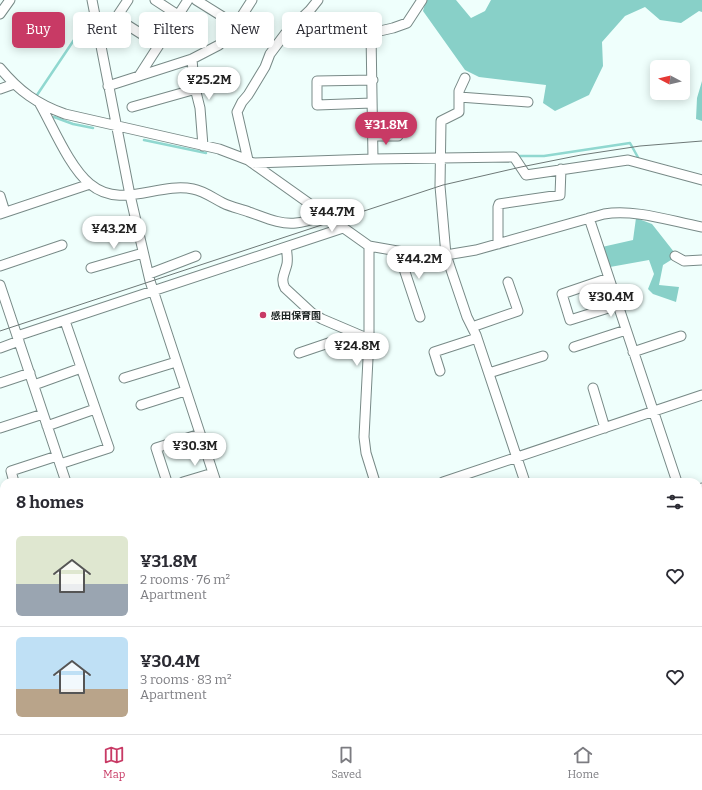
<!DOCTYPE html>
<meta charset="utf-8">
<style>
body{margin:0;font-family:Bitter,"Noto Sans JP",serif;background:#f7f7f7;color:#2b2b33;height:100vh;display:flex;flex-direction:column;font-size:15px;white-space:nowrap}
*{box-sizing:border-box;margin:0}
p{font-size:13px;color:#7c7c81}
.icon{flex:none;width:22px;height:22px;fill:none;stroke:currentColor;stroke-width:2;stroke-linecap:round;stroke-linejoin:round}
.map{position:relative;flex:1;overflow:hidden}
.sheet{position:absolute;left:0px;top:478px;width:702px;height:256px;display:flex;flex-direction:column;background:#fff;border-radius:12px 12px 0 0;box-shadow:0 2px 10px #0003}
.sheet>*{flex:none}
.banner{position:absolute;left:12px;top:12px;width:400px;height:36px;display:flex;gap:8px}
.needle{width:26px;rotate:277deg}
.tools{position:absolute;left:650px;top:60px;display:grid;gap:8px}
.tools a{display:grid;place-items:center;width:40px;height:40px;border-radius:6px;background:#fff;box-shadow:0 2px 10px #0003;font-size:20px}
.price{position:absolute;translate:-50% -34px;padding:0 9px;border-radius:14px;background:#fff;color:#222;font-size:13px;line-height:26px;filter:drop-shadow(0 1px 2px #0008)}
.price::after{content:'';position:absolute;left:50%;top:24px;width:12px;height:9px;margin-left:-6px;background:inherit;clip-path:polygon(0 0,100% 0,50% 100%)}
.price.active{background:#c83a65;color:#fff}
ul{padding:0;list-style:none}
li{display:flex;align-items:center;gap:12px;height:100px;padding:0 16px}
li+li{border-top:1px solid #e1e1e2}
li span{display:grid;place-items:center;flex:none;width:112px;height:80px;border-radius:6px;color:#555}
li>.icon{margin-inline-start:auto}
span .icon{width:48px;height:48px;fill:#fffc;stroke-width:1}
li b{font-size:17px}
h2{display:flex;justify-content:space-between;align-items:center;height:48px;padding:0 16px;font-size:17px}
.chip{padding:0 14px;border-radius:6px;background:#fff;box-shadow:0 2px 10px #0003;font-size:14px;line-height:36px}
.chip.active{background:#c83a65;color:#fff}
.tab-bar{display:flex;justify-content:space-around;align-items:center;height:56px;border-top:1px solid #e1e1e2;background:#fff;font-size:11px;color:#7c7c81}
.tab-bar a{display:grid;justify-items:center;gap:2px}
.tab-bar .active{color:#c83a65}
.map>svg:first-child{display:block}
.forest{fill:#88d0c8}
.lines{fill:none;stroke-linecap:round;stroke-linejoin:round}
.stream{stroke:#90d8d0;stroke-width:2.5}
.minor-casing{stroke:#788a87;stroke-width:11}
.minor{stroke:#fff;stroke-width:9}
.tram{stroke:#6e7977;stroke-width:1}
.poi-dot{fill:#c83a65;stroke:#fff;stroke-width:1.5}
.labels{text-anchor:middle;stroke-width:3.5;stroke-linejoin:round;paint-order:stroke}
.poi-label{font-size:10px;font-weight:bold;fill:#1b2221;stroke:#fff;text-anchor:start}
</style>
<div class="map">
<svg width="702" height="734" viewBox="0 0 702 734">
<rect width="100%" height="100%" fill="#effffc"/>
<!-- forest -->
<path class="forest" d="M 426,0 L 456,0 L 471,18 L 485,11 L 491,0 L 702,0 L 702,12 L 699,11 L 681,23 L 660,20 L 645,7 L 625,16 L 602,42 L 603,66 L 589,95 L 555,111 L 543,103 L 546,85 L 479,77 L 465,70 L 423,11 Z
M 702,81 L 702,121 L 696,119 L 697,98 Z
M 636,218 L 652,224 L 674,252 L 671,260 L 663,265 L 659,285 L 679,287 L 676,302 L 653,294 L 648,289 L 654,274 L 649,260 L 610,267 L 602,247 L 633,240 Z"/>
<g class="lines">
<!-- stream -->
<path class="stream" d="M 37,95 L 80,31
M 54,117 L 73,124 L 93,128
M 144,140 L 206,153
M 516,156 L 544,156 L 630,143 L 640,161
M 698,641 L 702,640
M 418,734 L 430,730"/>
<!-- minor casing -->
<g class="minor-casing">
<path id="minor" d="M 92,0 L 130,195 L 150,281 L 216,482
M 128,0 L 116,18 L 159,45
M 155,0 L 178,15
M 196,0 L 236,25 L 252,0
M 0,14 L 10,0
M 371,33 L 393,28 L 407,23 L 422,0
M 318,37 L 371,33 L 373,159
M 192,59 L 194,84 L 200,108 L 203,146
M 0,68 C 19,91 37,104 65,114 L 219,149 L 248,160 L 369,246 L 403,252 L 446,255 L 476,250 L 604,214 C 636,209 670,221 702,227
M 139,76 L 188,0
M 465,78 L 459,91 L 459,112 L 441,121 L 440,186 L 446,255 L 467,317 L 476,335 L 525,482
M 108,86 L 192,59 L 219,45
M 0,89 L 14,84
M 459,97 L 528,102
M 372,103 L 317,105 L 317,81 L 373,80
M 40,104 C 53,127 70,168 90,184 C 121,210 158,182 193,189 C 204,191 213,198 223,203 C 231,207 241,209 249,212 C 264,217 280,225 296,223 C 306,222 316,218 325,215
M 132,107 L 196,89
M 374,136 L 398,136
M 248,160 L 237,112 L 242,102 L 248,95 L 265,67 L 270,54 L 285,34 L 310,10 L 318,0
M 252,163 L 373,159 L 510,157 L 514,157 L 526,175 L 628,160 L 702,180
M 0,196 L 5,212
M 0,214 L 90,184
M 589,218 L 677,482
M 498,244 L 498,207 L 499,204 L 560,195 L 561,169
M 369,246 L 369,339 L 364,437 L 366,453 L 375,482
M 286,247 C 287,253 288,258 287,264 C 285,273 280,279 285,288 L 312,313 L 322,319 L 369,339
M 398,251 L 420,317
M 675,256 L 684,261 L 702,260
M 0,266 L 62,245
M 91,268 L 143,253
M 149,274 L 196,256
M 609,278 L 562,294 L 570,320 L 618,305
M 0,285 L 66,482
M 472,327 L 518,311 L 508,282
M 17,336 L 343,228
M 574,347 L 626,330
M 0,348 L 19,341
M 633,352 L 681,336
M 299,353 L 355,334
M 440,371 L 434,352 L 477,338
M 489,373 L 543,356
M 124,378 L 176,362
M 0,383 L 30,373
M 34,385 L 81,368
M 593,388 L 605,428
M 141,405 L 185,391
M 47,426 L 95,409
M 0,428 L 43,414
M 60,464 L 109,448 L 65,321
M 14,482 L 11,471 L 57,456
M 167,482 L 156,448 L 200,434
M 183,482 L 213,473
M 443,482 L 702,395
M 698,489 L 702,488
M 698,550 L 702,562
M 0,628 L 4,627
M 698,636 L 702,635
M 698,668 L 702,666
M 0,684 L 4,683
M 0,726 L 4,725
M 150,730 L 151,734
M 288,730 L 290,734
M 299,730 L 300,734
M 310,730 L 311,734
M 455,730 L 457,734
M 605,730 L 606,734
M 405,734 L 417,730"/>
</g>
<!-- minor -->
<use href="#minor" class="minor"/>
<!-- tram -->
<path class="tram" d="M 0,331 L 443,185 L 521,167 L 581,155 L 640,146 L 702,141"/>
</g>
<!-- markers -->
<circle class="poi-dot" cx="263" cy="315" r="4"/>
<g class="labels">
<!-- poi labels -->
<g class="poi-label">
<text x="271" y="319">感田保育園</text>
</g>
</g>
</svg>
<div class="tools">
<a><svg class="needle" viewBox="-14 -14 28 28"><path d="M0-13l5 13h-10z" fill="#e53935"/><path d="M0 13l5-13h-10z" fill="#7c7c81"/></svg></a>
</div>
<b class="price" style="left:209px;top:101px">¥25.2M</b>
<b class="price active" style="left:386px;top:146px">¥31.8M</b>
<b class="price" style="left:332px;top:233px">¥44.7M</b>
<b class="price" style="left:114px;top:250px">¥43.2M</b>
<b class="price" style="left:419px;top:280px">¥44.2M</b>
<b class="price" style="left:611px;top:318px">¥30.4M</b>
<b class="price" style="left:357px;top:367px">¥24.8M</b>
<b class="price" style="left:195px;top:467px">¥30.3M</b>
<div class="banner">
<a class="chip active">Buy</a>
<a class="chip">Rent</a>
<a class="chip">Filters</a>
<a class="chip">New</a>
<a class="chip">Apartment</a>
</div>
<section class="sheet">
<h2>8 homes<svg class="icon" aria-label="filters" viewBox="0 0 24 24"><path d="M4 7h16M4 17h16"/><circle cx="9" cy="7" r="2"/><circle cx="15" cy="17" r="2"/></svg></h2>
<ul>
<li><span style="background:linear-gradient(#dfe7d0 60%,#9aa5b1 0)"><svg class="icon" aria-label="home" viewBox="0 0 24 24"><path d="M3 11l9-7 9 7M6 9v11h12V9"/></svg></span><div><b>¥31.8M</b><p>2 rooms · 76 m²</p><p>Apartment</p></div><svg class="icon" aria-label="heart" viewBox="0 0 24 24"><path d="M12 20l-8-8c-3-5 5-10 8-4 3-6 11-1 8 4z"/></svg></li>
<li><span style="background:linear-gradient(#bfe0f5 65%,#b9a48a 0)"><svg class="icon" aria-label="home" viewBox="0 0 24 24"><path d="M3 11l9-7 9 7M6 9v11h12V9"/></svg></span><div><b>¥30.4M</b><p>3 rooms · 83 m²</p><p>Apartment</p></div><svg class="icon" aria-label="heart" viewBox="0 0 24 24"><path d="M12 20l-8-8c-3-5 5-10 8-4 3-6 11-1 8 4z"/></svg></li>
</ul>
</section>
</div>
<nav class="tab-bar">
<a class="active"><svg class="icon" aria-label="map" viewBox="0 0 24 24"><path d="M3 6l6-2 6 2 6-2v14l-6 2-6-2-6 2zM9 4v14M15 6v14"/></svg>Map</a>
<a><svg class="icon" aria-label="saved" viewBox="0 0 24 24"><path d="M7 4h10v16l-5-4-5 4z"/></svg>Saved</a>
<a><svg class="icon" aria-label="home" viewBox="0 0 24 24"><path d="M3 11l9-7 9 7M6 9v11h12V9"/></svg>Home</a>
</nav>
